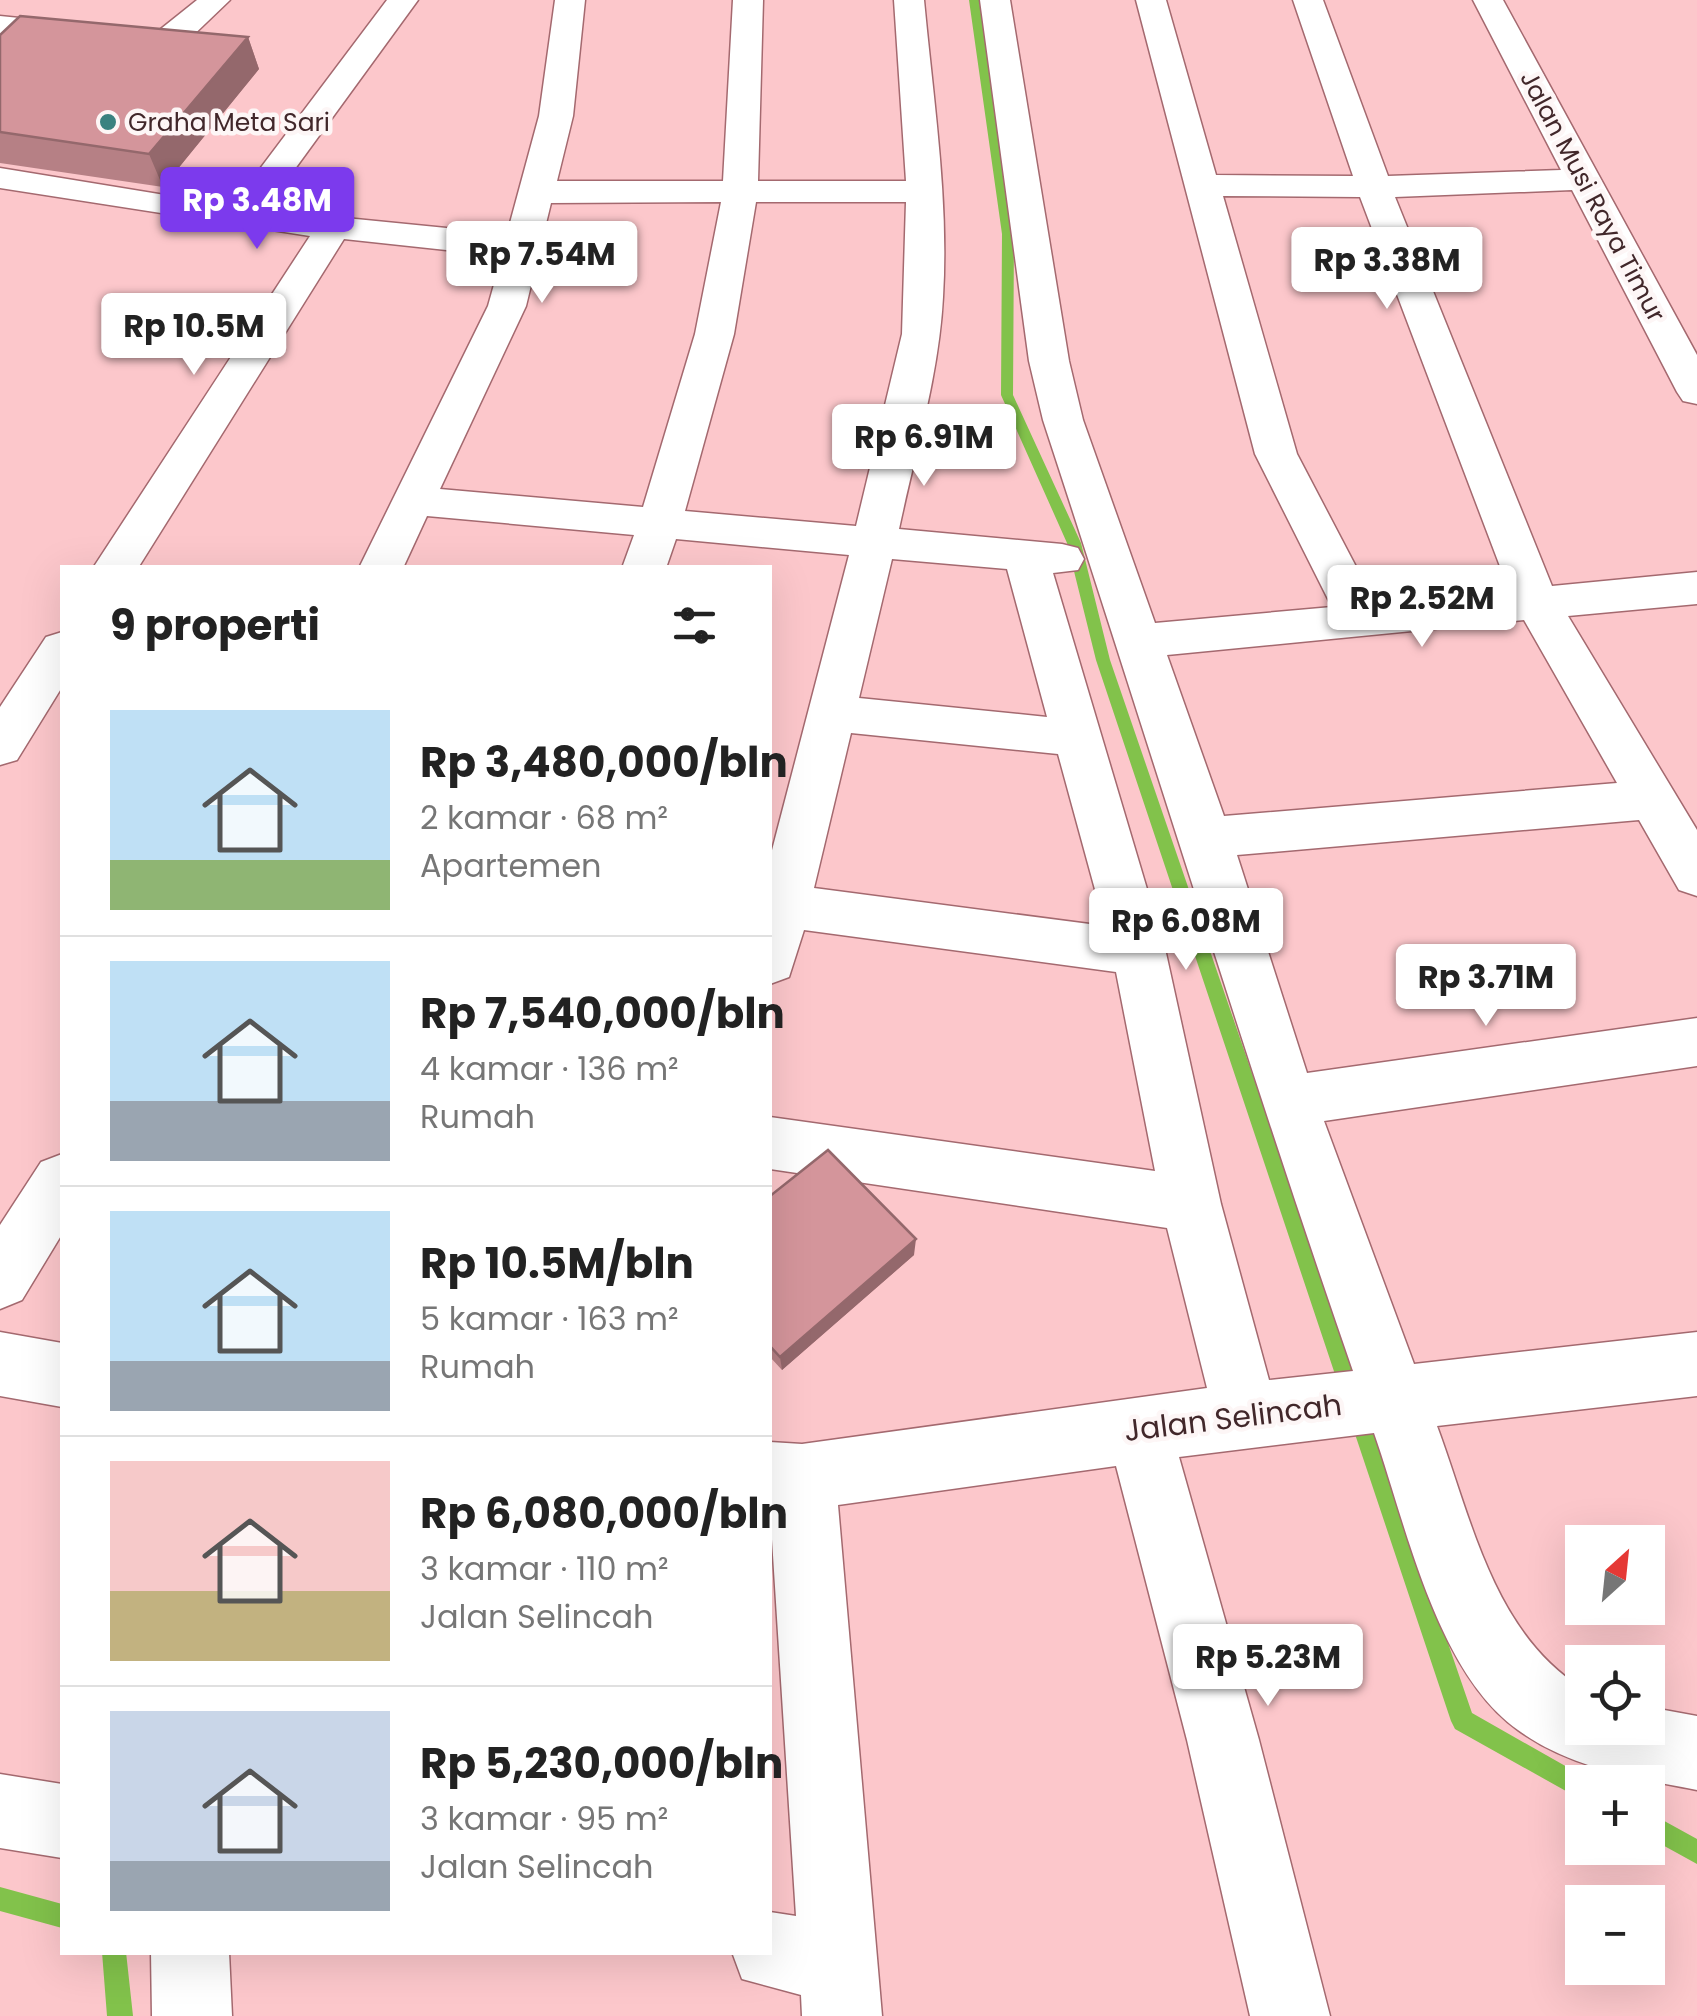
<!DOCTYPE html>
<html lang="id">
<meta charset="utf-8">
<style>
body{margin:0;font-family:Poppins,sans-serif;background:#f2f2f2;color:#222;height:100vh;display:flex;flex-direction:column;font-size:38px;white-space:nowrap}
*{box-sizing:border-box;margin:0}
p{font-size:32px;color:#767676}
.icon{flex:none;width:55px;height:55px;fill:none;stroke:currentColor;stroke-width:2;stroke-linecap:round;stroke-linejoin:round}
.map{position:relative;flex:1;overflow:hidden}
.side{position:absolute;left:60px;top:565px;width:712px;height:1390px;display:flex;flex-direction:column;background:#fff;border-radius:0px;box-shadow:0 10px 40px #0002}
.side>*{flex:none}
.needle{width:65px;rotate:27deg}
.controls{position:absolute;left:1565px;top:1525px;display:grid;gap:20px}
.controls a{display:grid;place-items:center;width:100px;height:100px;border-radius:0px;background:#fff;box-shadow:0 10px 40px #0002;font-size:50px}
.price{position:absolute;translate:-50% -85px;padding:0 22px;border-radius:10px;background:#fff;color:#222;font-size:32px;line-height:65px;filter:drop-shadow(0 2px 5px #0008)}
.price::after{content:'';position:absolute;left:50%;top:60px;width:30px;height:22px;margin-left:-15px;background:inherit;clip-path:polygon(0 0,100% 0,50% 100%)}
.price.current{background:#7c3aed;color:#fff}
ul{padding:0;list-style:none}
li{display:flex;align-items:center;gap:30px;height:250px;padding:0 50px}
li+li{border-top:2px solid #e0e0e0}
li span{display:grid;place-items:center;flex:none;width:280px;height:200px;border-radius:0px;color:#555}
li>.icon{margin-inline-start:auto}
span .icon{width:120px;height:120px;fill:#fffc;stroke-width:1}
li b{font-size:42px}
h2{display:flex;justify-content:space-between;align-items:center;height:120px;padding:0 50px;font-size:42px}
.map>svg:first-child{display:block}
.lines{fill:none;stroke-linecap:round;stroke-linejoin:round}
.stream{fill:#82c24b;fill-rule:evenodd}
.minor-casing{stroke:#a4696f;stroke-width:3}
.minor{fill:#fff;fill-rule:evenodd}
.wall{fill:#b68085}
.shaded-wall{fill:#94686c}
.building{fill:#d4959b;stroke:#94686c;stroke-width:2.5}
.poi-dot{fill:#3a8280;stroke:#fdf6f6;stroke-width:4}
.labels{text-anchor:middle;stroke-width:9;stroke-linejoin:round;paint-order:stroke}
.far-poi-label{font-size:25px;fill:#41272a;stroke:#fdf6f6;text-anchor:start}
.far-street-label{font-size:25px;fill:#41272a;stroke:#fdf6f6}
.street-label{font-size:30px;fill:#41272a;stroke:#fdf6f6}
</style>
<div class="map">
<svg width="1697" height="2016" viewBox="0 0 1697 2016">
<rect width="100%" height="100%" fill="#fcc7cb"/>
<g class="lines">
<!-- stream -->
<path class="stream" d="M 969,0 L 979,0 L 1014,234 L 1013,395 L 1081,543 L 1110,660 L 1472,1713 L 1590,1780 L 1591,1782 L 1582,1782 L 1582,1800 L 1455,1729 L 1451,1721 L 1096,660 L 1067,543 L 1001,395 L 1002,234 Z
M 1648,1812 L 1697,1839 L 1697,1864 L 1648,1837 Z
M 0,1887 L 62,1904 L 62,1928 L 0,1911 Z
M 102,1952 L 126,1952 L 133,2016 L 107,2016 Z"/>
<!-- minor casing -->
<g class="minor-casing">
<path id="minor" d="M 197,0 L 230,0 L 183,45 L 158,51 L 0,34 L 0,16 L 157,32 Z
M 387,0 L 418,0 L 265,210 L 507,234 L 539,116 L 555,0 L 585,0 L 573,116 L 557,181 L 723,181 L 733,0 L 763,0 L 758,181 L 906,181 L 894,0 L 924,0 C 933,98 949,199 943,297 C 939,375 915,453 899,529 L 1062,544 L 1078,548 L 1084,559 L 1078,570 L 1053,573 L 1166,953 L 1221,1204 L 1269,1380 L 1353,1371 C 1244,1056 1147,737 1043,420 L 1029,361 L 980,0 L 1010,0 L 1069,361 L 1083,420 L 1155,623 L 1332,607 L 1255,454 L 1136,0 L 1166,0 L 1216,175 L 1353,176 L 1293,0 L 1323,0 L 1388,176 L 1561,170 L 1473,0 L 1503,0 L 1697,355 L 1697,404 L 1683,401 L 1677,392 L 1572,190 L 1395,197 L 1552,586 L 1697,572 L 1697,604 L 1568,616 L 1697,830 L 1697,896 L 1679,890 L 1639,820 L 1237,855 L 1307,1073 L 1697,1018 L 1697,1066 L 1324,1121 L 1414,1364 L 1697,1332 L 1697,1396 L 1437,1426 C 1471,1517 1493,1633 1582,1688 L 1582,1728 L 1648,1728 L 1648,1707 L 1697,1716 L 1697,1790 C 1635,1778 1570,1768 1518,1730 C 1436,1672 1406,1524 1374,1433 L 1179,1457 L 1259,1740 L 1330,2016 L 1250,2016 L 1187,1740 L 1116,1466 L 838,1505 L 882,2016 L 802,2016 L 801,1995 L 742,1979 L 732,1952 L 770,1952 L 770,1912 L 796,1916 L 770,1508 L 770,1442 L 802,1444 L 1207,1388 L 1167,1228 L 770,1169 L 770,1117 L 1155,1171 L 1116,972 L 804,930 L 789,977 L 770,984 L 770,858 L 849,555 L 676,539 L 666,568 L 622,568 L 634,535 L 427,516 L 403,568 L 359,568 L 488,306 L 502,256 L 344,239 L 138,568 L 93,568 L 310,236 L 0,188 L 0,168 L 232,206 ZM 1223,196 L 1360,197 L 1509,590 L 1375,603 L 1297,454 ZM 721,202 L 695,334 L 643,507 L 440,489 L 526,306 L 551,203 ZM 756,202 L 906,202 L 902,334 L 856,526 L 685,511 L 734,334 ZM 892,559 L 1007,569 L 1047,717 L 859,698 ZM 1524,620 L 1617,783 L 1224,816 L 1167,655 ZM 851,733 L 1058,754 L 1105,926 L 814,888 Z
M 62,632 L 62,687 L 17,760 L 0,765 L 0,707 L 46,637 Z
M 62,1154 L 62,1234 L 22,1300 L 0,1309 L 0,1225 L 41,1162 Z
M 0,1332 L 62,1343 L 62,1407 L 0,1396 Z
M 0,1774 L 62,1784 L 62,1858 L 0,1848 Z
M 151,1952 L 229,1952 L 232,2016 L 152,2016 Z"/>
</g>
<!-- minor -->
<use href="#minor" class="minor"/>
</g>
<!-- wall -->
<path class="wall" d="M 0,35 L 248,37 L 259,69 L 163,187 L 0,163 Z
M 770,1196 L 914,1255 L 782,1370 L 770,1357 Z"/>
<!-- shaded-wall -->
<path class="shaded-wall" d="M 248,37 L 259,69 L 163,187 L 149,154 Z
M 916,1239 L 914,1255 L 782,1370 L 780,1357 Z"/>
<!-- building -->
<path class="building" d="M 20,16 L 248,37 L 149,154 L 0,132 L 0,35 Z
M 828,1150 L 916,1239 L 780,1357 L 770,1346 L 770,1196 Z"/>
<!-- markers -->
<circle class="poi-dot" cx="108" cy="122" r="10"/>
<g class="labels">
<!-- far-poi labels -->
<g class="far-poi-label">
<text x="128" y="131">Graha Meta Sari</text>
</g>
<!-- far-street labels -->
<g class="far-street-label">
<text transform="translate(1593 196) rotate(62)" y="9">Jalan Musi Raya Timur</text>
</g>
<!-- street labels -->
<g class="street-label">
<text transform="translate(1233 1418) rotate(-7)" y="10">Jalan Selincah</text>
</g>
</g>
</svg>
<div class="controls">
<a><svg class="needle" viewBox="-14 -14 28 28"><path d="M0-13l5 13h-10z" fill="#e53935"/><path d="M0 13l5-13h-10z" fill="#767676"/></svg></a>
<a><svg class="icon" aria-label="locate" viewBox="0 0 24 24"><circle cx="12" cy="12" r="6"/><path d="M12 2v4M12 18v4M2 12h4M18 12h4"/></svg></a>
<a>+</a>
<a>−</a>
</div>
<b class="price current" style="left:257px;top:252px">Rp 3.48M</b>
<b class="price" style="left:542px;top:306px">Rp 7.54M</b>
<b class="price" style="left:1387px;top:312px">Rp 3.38M</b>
<b class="price" style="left:194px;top:378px">Rp 10.5M</b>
<b class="price" style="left:924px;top:489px">Rp 6.91M</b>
<b class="price" style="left:1422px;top:650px">Rp 2.52M</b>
<b class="price" style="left:1186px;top:973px">Rp 6.08M</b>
<b class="price" style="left:1486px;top:1029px">Rp 3.71M</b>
<b class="price" style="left:1268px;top:1709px">Rp 5.23M</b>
<section class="side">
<h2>9 properti<svg class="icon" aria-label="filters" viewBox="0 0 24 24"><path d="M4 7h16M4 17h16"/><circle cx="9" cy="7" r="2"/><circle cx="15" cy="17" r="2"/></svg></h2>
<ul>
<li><span style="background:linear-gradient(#bfe0f5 75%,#8fb573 0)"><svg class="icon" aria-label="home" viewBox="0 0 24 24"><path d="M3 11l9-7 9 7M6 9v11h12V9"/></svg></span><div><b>Rp 3,480,000/bln</b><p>2 kamar · 68 m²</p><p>Apartemen</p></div></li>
<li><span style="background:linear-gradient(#bfe0f5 70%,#9aa5b1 0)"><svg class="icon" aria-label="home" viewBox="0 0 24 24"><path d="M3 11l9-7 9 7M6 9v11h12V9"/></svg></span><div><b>Rp 7,540,000/bln</b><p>4 kamar · 136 m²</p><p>Rumah</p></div></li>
<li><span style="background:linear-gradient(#bfe0f5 75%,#9aa5b1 0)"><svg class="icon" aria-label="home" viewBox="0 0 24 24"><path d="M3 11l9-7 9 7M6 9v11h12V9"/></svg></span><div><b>Rp 10.5M/bln</b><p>5 kamar · 163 m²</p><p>Rumah</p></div></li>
<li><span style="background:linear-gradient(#f6c9c9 65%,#c2b280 0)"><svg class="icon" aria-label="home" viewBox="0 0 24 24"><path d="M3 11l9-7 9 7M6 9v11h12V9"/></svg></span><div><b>Rp 6,080,000/bln</b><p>3 kamar · 110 m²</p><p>Jalan Selincah</p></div></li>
<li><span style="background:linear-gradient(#c9d6e8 75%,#9aa5b1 0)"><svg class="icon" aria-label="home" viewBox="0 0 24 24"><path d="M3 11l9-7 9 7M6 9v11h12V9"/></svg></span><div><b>Rp 5,230,000/bln</b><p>3 kamar · 95 m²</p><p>Jalan Selincah</p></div></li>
</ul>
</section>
</div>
